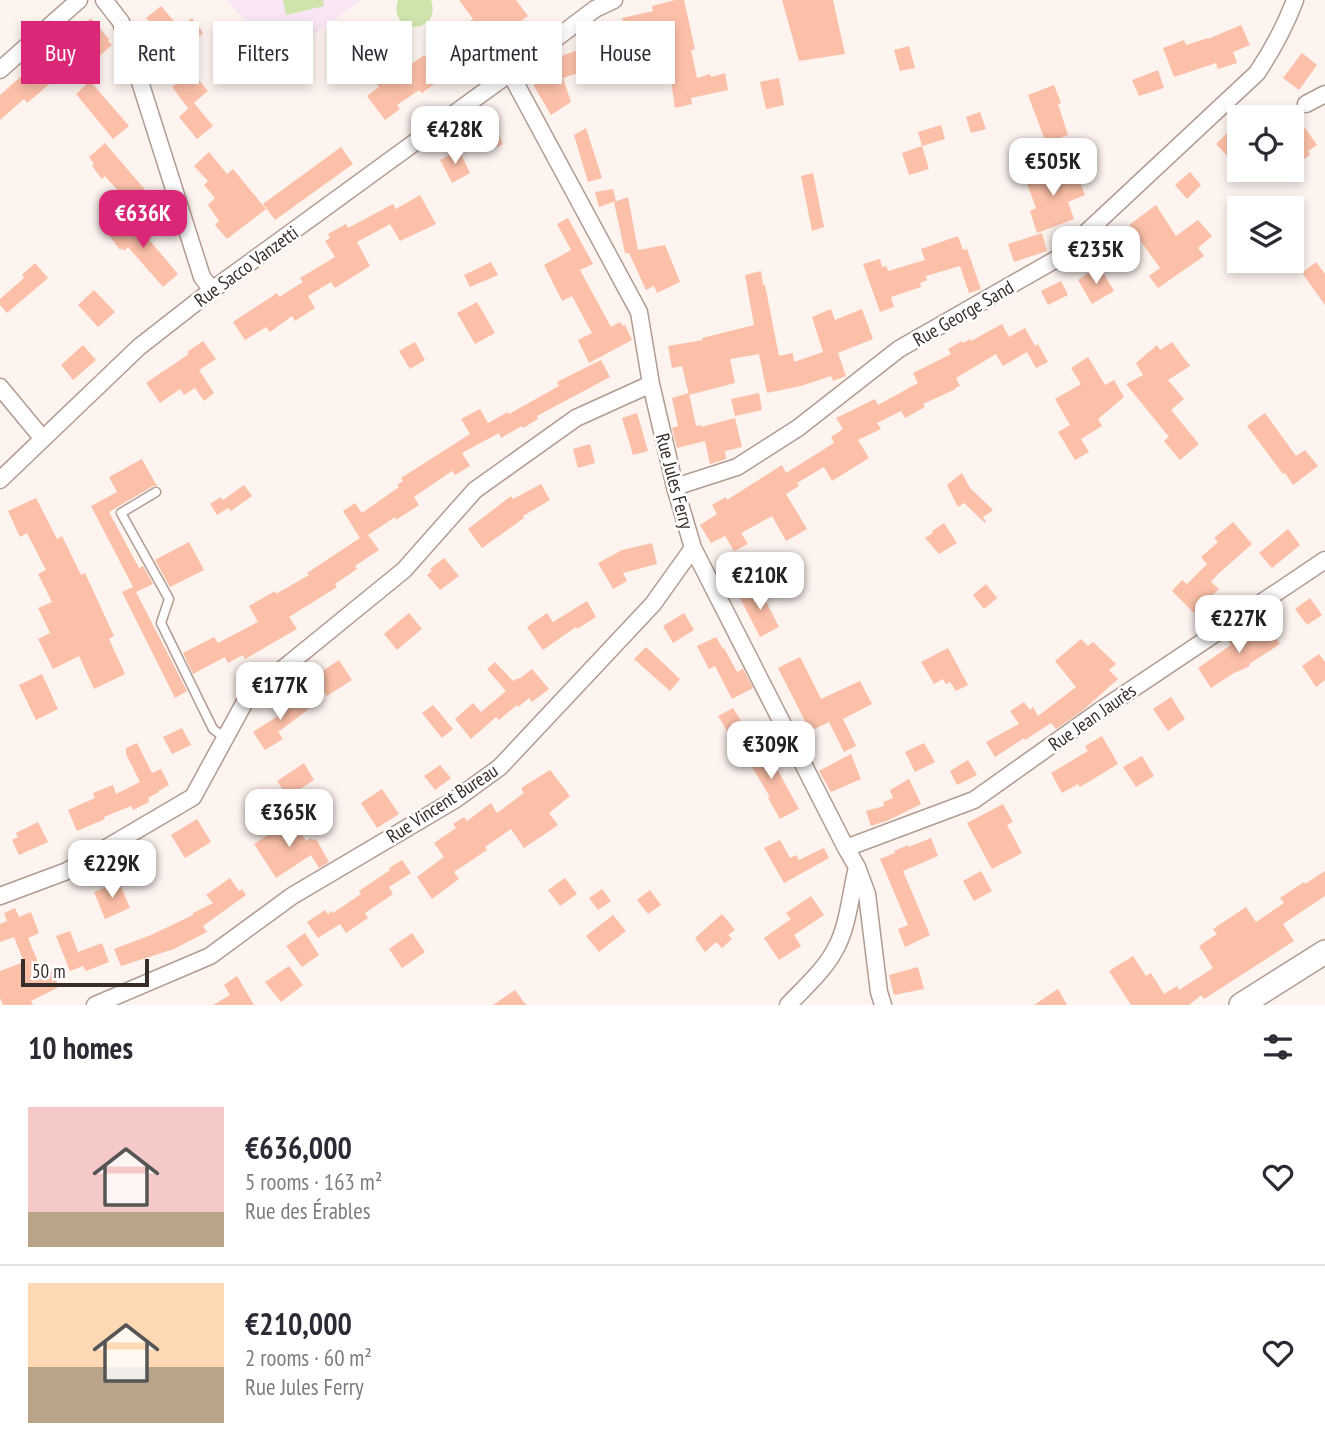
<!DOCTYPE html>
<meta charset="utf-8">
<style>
body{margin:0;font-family:"PT Sans Narrow",sans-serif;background:#f7f7f7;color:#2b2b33;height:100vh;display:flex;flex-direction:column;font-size:26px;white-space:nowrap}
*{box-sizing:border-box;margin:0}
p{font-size:23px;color:#7c7c81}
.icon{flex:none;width:38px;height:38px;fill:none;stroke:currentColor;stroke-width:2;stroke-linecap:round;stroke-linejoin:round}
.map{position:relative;height:1005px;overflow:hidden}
.drawer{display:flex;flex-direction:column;background:#fff;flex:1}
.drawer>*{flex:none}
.guide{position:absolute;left:21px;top:21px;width:700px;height:63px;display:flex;gap:14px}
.tools{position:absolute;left:1227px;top:105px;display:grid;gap:14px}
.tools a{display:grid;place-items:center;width:77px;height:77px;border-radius:0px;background:#fff;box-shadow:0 4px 10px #0003;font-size:35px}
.scale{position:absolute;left:21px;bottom:18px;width:128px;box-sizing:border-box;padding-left:7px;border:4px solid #372e2a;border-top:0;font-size:19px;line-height:24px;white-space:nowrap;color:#372e2a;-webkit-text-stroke:5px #fff;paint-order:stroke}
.price{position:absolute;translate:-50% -60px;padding:0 16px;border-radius:14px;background:#fff;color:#222;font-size:23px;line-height:46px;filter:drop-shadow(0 2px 4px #0008)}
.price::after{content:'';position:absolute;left:50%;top:42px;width:21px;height:16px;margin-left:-10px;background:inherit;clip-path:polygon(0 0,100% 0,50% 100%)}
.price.selected{background:#db2777;color:#fff}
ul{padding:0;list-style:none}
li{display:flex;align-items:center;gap:21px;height:175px;padding:0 28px}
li+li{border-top:2px solid #e1e1e2}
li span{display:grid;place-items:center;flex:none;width:196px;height:140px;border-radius:0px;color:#555}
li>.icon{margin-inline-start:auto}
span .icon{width:84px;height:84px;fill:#fffc;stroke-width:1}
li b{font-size:30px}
h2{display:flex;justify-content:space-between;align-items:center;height:84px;padding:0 28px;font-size:30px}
.tag{padding:0 24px;border-radius:0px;background:#fff;box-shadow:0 4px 10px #0003;font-size:24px;line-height:63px}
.tag.selected{background:#db2777;color:#fff}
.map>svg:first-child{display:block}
.education{fill:#f9e5f4}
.green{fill:#cee4ab}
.building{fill:#fcc0a8}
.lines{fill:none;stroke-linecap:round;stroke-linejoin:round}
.lane-casing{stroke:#b29b92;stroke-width:11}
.street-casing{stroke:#b29b92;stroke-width:19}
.secondary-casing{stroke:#b29b92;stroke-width:26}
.lane{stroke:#fff;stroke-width:8}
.street{stroke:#fff;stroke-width:16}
.secondary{stroke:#fff;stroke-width:23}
.labels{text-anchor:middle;stroke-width:5;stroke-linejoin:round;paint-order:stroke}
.street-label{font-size:19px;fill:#372e2a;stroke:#fff}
</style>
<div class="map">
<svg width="1325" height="1005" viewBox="0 0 1325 1005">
<rect width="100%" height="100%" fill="#fdf3ef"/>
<!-- education -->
<path class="education" d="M 227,0 L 361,0 L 279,59 Z"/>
<!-- green -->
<path class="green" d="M 283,0 L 323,0 L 324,6 L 286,15 Z
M 398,0 L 431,0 C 443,35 387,36 398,0 Z"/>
<!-- building -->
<path class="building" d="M 459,0 L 516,0 L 528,16 L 513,27 L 510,23 L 488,39 L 491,42 L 469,59 L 453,39 L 454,33 L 473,19 Z
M 675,0 L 684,0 L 695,49 L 691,50 L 697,78 L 710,74 L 711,77 L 725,73 L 728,90 L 691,98 L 692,104 L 675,108 L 669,66 L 667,67 L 661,41 L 630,49 L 622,18 L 653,11 L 652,6 Z
M 782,0 L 833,0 L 845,54 L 799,61 Z
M 161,6 L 180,28 L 192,18 L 203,33 L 173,59 L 155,38 L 160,34 L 146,18 Z
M 91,18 L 109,39 L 108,41 L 112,45 L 93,62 L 80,46 L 75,49 L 66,38 L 84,22 L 85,23 Z
M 1241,25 L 1250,45 L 1233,52 L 1237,63 L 1218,69 L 1216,63 L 1174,77 L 1163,48 L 1184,40 L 1186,45 L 1208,38 L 1208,39 Z
M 384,42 L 404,69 L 423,56 L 433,57 L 432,61 L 444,77 L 422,93 L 419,90 L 397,105 L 400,109 L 385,120 L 367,96 L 379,87 L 360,60 L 366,56 L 365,53 L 371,52 Z
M 590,46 L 596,67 L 563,78 L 571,102 L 551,115 L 534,86 L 535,79 L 564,55 Z
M 909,46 L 915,68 L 900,71 L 894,50 Z
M 1302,53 L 1317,65 L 1299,90 L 1283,78 Z
M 178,55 L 208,91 L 188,108 L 172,87 L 176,84 L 163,68 Z
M 42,58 L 58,77 L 27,103 L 24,99 L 0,120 L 0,95 Z
M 1158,70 L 1164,88 L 1139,96 L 1132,80 Z
M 779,78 L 784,105 L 766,109 L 760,82 Z
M 90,81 L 129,126 L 113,139 L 76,94 Z
M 1054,85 L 1061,103 L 1058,104 L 1068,135 L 1046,143 L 1028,95 Z
M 194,103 L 213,126 L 197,139 L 179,117 Z
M 980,112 L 986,129 L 971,133 L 966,117 Z
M 493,118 L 499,129 L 497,131 L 503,144 L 491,150 L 486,139 L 476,143 L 471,132 L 480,127 L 479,125 Z
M 1239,121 L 1239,153 L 1231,160 L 1216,144 Z
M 941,125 L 945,139 L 922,146 L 918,132 Z
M 586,128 L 602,178 L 588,182 L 574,135 Z
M 1305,128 L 1317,145 L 1308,151 L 1310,155 L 1298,163 L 1292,154 L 1292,137 Z
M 105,143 L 153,199 L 138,213 L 105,176 L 102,179 L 92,166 L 94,164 L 89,157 Z
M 922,146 L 929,169 L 909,175 L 902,153 Z
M 341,147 L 353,164 L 275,220 L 263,204 Z
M 459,150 L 470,173 L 452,183 L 440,160 Z
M 209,152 L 227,174 L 233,169 L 266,209 L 227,239 L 215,225 L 219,221 L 208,205 L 215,198 L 204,185 L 208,181 L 194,166 Z
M 1055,167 L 1058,176 L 1075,170 L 1085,195 L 1068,202 L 1074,219 L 1037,233 L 1030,211 L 1036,208 L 1025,178 Z
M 1190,172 L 1201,185 L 1187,199 L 1175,185 Z
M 813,173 L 824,227 L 812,231 L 801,176 Z
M 613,189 L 616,201 L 599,207 L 595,192 Z
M 420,195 L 436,224 L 400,241 L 390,224 L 357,242 L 370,266 L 335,288 L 331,282 L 308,296 L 315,308 L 295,321 L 292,316 L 270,332 L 266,327 L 245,340 L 233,322 L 277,293 L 279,297 L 303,282 L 300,278 L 335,257 L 325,241 L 330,238 L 328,234 L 346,224 L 348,228 L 393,204 L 396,209 Z
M 628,197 L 638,250 L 665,245 L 680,282 L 657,293 L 654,286 L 646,290 L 629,253 L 625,253 L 614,202 Z
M 1156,205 L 1176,236 L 1198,220 L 1212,236 L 1198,248 L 1204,256 L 1158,288 L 1149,276 L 1160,268 L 1129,225 Z
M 129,216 L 178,274 L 163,287 L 128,247 L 124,251 L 122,248 L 120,250 L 108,234 Z
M 568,218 L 593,264 L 580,270 L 611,327 L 620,322 L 623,326 L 625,325 L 632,340 L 589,363 L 578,340 L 592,333 L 572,296 L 562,301 L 544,265 L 571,250 L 557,224 Z
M 1042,233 L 1047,251 L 1014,262 L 1008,244 Z
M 958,236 L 963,250 L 967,249 L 981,289 L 969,293 L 960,266 L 926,276 L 927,280 L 920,283 L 921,287 L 891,297 L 894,307 L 880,312 L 863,264 L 880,259 L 882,267 L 886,266 L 888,271 L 925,260 L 921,249 Z
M 491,262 L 498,275 L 470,287 L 464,275 Z
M 1316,262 L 1325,274 L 1325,305 L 1302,273 Z
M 35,263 L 48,278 L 7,313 L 0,305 L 0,299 L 24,278 L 22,275 Z
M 1101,269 L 1114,291 L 1092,304 L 1078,280 L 1091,271 L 1093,274 Z
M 761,271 L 763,285 L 765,285 L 779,356 L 793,353 L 794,362 L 823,352 L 812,317 L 831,309 L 835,320 L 862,309 L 873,339 L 838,353 L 846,376 L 833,381 L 831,376 L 801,386 L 767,393 L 759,354 L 730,359 L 735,383 L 689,395 L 682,366 L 672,368 L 668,346 L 703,340 L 702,338 L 754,325 L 745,275 Z
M 1061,281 L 1068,295 L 1048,305 L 1041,291 Z
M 94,290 L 115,312 L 98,327 L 78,305 Z
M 477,302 L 495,333 L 475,344 L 457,313 Z
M 1002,324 L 1009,337 L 1025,328 L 1035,346 L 1038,344 L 1048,362 L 1036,368 L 1027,352 L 1003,366 L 996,354 L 956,378 L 960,386 L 955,388 L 956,389 L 923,404 L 925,407 L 905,418 L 901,411 L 877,423 L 881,429 L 858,440 L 869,458 L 832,481 L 824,467 L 797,483 L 799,486 L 786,494 L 807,529 L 795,536 L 786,541 L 772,516 L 741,533 L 748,544 L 734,551 L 725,536 L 711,543 L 700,525 L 717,514 L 712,505 L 726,497 L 727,500 L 782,465 L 786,473 L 834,443 L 831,437 L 843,429 L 836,418 L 875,399 L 878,405 L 918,383 L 913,373 L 951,354 L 948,349 L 962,341 L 963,343 L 970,339 L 971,341 Z
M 203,341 L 216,359 L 199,370 L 214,393 L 204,401 L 195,388 L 184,395 L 180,389 L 160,403 L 146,383 L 189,354 L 187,352 Z
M 415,342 L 425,360 L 410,369 L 399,351 Z
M 1172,342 L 1190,366 L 1168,380 L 1184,399 L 1171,410 L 1199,444 L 1180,460 L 1164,441 L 1169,437 L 1126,384 L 1143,375 L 1136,363 L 1157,345 L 1160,350 Z
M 83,345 L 96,360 L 73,380 L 61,365 Z
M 1088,357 L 1105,385 L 1114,380 L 1124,397 L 1098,419 L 1102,426 L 1081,439 L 1089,452 L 1075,460 L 1058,432 L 1070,425 L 1055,399 L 1081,384 L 1071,368 Z
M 601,360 L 610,377 L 537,416 L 538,419 L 523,428 L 522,426 L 501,438 L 499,433 L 462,453 L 470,466 L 455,475 L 452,471 L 414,497 L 419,505 L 396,520 L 395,517 L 368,535 L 379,550 L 355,566 L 357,569 L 335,584 L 337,587 L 289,617 L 297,629 L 245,659 L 243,655 L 228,663 L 225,657 L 193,674 L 183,653 L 214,637 L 218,643 L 258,622 L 249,606 L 275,591 L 276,594 L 309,575 L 307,573 L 360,538 L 343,511 L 355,503 L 362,513 L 399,487 L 397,485 L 403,481 L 401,478 L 470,434 L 461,419 L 480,409 L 488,423 L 508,412 L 509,414 L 559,386 L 557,382 Z
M 689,393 L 696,426 L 701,425 L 701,427 L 735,418 L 742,447 L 725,451 L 726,459 L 710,464 L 705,441 L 677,448 L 672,428 L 678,426 L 672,398 Z
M 759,393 L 762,410 L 735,416 L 731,399 Z
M 637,413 L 648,451 L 633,455 L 622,418 Z
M 1265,413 L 1296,456 L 1305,450 L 1318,466 L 1293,485 L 1285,473 L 1283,474 L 1247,426 Z
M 590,444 L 595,463 L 578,468 L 573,449 Z
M 142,459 L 157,486 L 153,486 L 109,512 L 139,568 L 143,566 L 153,584 L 136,592 L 187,691 L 175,698 L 122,592 L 133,587 L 91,506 L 117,492 L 109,477 Z
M 962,473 L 970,488 L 993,510 L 983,517 L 986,522 L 985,523 L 964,503 L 958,507 L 947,485 Z
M 541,484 L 550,500 L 523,516 L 524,518 L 482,548 L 468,529 L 511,496 L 513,499 Z
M 244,485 L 252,496 L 231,511 L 228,508 L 217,515 L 210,504 L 221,497 L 223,500 Z
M 36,498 L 57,539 L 62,536 L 81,575 L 85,573 L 114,636 L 109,639 L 125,674 L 94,689 L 79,656 L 53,669 L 38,639 L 50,633 L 38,608 L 52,602 L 38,574 L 46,570 L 27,533 L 20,537 L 8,511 Z
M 1233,522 L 1252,544 L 1217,575 L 1211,582 L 1219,589 L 1194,613 L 1172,591 L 1182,580 L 1187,584 L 1207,564 L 1201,557 L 1218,542 L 1214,538 Z
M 944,523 L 957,543 L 939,554 L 925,538 L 933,533 L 932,531 Z
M 1288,529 L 1300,545 L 1272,568 L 1259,553 Z
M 189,542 L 204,570 L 170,587 L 155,560 Z
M 652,543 L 657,564 L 623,573 L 627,581 L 613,589 L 598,563 L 622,550 Z
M 444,558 L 459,576 L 440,590 L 427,575 L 432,571 L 430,569 Z
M 986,584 L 997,598 L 984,609 L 973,595 Z
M 759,588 L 779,627 L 760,637 L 740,598 Z
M 1310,598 L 1322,615 L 1307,625 L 1295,609 Z
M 587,601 L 596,617 L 577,629 L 576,627 L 543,650 L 527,627 L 547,613 L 553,622 Z
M 409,613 L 422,629 L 397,650 L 384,634 Z
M 684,613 L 694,630 L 673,643 L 663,626 Z
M 1265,622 L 1280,644 L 1249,664 L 1250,666 L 1234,673 L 1211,688 L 1198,668 L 1231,645 L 1228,641 L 1239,634 L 1242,638 Z
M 716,637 L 723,649 L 724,648 L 737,672 L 743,669 L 753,688 L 732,699 L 715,666 L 709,669 L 697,646 Z
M 1081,639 L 1088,646 L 1093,642 L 1116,664 L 1109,670 L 1118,679 L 1082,711 L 1056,729 L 1051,723 L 1025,740 L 1024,738 L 995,757 L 986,742 L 1019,724 L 1010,711 L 1024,702 L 1030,710 L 1033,707 L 1038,716 L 1076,687 L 1055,661 Z
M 646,647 L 680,679 L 670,691 L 634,659 Z
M 948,648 L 968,685 L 956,691 L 950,682 L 946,684 L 943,679 L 934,684 L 921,662 Z
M 1319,654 L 1325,662 L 1325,680 L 1316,687 L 1302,666 Z
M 800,657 L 821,699 L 860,681 L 872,704 L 843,719 L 856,746 L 844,752 L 829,722 L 810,731 L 778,668 Z
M 339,660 L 352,680 L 327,696 L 314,677 Z
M 495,662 L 513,681 L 518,678 L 519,679 L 532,669 L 549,689 L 532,702 L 529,698 L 518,707 L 517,705 L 499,720 L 496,717 L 471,739 L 455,719 L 473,703 L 481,712 L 506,691 L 487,669 Z
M 42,674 L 58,709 L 36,720 L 19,685 Z
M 292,696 L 298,703 L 304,699 L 310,708 L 278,732 L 283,739 L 265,750 L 253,732 L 283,713 L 279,707 Z
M 1171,697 L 1185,719 L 1168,731 L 1153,709 Z
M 433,705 L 453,729 L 442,738 L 422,713 Z
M 733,708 L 742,722 L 727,731 L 718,716 Z
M 182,728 L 191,745 L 172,754 L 163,737 Z
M 1102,736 L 1118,764 L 1080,787 L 1078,784 L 1062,793 L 1051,773 L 1088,751 L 1085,746 Z
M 762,742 L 799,809 L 780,819 L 768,798 L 770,797 L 743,752 Z
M 137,743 L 152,773 L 161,769 L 169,785 L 158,791 L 159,792 L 148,798 L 149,802 L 133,810 L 131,806 L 104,817 L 105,819 L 77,831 L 68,810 L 95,798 L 93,793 L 113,785 L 116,794 L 140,782 L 126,754 L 126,748 Z
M 924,743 L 935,762 L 915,772 L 905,752 Z
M 851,754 L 861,779 L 831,792 L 819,771 Z
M 1142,756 L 1154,776 L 1136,787 L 1123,767 Z
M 968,760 L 977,775 L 957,785 L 950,771 Z
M 304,763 L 314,780 L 288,797 L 277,781 Z
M 440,765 L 451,778 L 435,790 L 424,776 Z
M 550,770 L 570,796 L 549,813 L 558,825 L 524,848 L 511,829 L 485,847 L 487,850 L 454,872 L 459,879 L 432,899 L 417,877 L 444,857 L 434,843 L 456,828 L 453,824 L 464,817 L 467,821 L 491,803 L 497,813 L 524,793 L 521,788 Z
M 909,779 L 921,804 L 889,820 L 871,826 L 866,811 L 884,806 L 883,802 L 893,798 L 890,790 Z
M 382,789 L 399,814 L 377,828 L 361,803 Z
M 1003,804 L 1013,822 L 1007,825 L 1022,853 L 992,869 L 967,823 Z
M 197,819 L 211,842 L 185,858 L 171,835 Z
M 292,819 L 306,841 L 311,838 L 313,840 L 316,839 L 329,862 L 319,868 L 311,855 L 276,878 L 254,844 Z
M 38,822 L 48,842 L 19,855 L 12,840 L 18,837 L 16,833 Z
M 931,838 L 938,856 L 903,871 L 930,935 L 905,947 L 898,929 L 908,925 L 880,859 L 895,853 L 894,851 L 908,845 L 909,847 Z
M 780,840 L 790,858 L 796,855 L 799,860 L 824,848 L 829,858 L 784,883 L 764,848 Z
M 402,860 L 411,873 L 389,887 L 393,894 L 365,913 L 368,918 L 346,933 L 340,924 L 318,938 L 307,922 L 325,910 L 328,914 L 332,911 L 333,913 L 361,894 L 359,891 L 390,870 L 389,868 Z
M 981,871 L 992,891 L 974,901 L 963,881 Z
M 1325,871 L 1325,896 L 1283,924 L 1294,941 L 1204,999 L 1201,995 L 1189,1005 L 1131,1005 L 1109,971 L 1133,956 L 1146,976 L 1151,973 L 1164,994 L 1177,986 L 1179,990 L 1213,968 L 1199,946 L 1217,934 L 1213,929 L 1246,907 L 1256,922 L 1284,903 L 1280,898 L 1304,882 L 1305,884 Z
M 230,878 L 239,891 L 242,889 L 246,895 L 203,926 L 207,932 L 174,949 L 121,966 L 114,949 L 151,935 L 193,915 L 193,913 L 213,903 L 206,895 Z
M 565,878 L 577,894 L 560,906 L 548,890 Z
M 119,882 L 130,908 L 105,919 L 94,892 Z
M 602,889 L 611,901 L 598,910 L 589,898 Z
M 650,890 L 661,905 L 648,914 L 637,900 Z
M 811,896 L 824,915 L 794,935 L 801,946 L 779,960 L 764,938 L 791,919 L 786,913 Z
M 15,908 L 19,917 L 31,912 L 39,933 L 28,938 L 43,974 L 52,970 L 59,987 L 31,1001 L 33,1005 L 3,1005 L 0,998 L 0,971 L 24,962 L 14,937 L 0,942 L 0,924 L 7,921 L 4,913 Z
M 722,914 L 735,930 L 728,935 L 732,939 L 722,948 L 716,942 L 705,952 L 695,938 Z
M 613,915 L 626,931 L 599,952 L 586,936 Z
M 70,931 L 78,952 L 102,943 L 109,962 L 86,971 L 83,966 L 70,971 L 56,936 Z
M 305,933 L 319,955 L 302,967 L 286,946 Z
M 412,933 L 425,952 L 402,968 L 389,949 Z
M 289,966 L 303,985 L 281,1002 L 265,982 Z
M 918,967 L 924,989 L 894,995 L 889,975 Z
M 237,976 L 254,1005 L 213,1005 L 230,995 L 224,985 Z
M 1058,989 L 1067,1005 L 1034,1005 Z
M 515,990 L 526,1005 L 493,1005 Z"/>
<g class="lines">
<!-- lane casing -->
<g class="lane-casing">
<path id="lane" d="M 156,492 L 121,513 L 169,599 L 161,623 L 213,729 L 225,738"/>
</g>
<!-- street casing -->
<g class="street-casing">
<path id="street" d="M 104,0 L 121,22 L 202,277 L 212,290
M 0,70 L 79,0
M 510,73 L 639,312 L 651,384 L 675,487 L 693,548 L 846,848 L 857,867 L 867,894 L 879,992 L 883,1005
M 1306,104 L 1325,94
M 0,387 L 43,439
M 0,480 L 139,347 L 212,290 L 510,73 L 595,9 L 614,0
M 675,487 L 737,467 L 798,428 L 899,349 L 1060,257 L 1257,73 C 1273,49 1285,27 1295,0
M 846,848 L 974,800 L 1098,712 L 1325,560
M 0,896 L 67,871 L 193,797 L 247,698 L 404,570 L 475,490 L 576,418 L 651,384
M 95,1005 L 210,956 L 292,896 L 456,799 L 500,767 L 653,604 L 693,548
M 788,1005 C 805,987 826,969 837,946 C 848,925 851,892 857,867"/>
</g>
<!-- secondary casing -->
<g class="secondary-casing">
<path id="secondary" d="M 1241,1005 L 1325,952"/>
</g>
<!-- lane -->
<use href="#lane" class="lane"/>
<!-- street -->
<use href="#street" class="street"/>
<!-- secondary -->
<use href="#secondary" class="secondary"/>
</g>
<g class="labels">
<!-- street labels -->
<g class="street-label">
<text transform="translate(246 266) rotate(-36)" y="7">Rue Sacco Vanzetti</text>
<text transform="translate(963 313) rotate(-30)" y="7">Rue George Sand</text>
<text transform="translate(675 481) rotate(75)" y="7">Rue Jules Ferry</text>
<text transform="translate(1092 717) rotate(-35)" y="7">Rue Jean Jaurès</text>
<text transform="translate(442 803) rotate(-33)" y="7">Rue Vincent Bureau</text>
</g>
</g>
</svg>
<div class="tools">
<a><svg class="icon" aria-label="locate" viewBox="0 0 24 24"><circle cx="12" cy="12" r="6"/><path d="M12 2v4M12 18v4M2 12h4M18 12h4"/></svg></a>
<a><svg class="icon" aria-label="layers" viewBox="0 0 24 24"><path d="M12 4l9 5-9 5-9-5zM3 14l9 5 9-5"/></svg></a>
</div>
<div class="scale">50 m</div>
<b class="price" style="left:455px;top:166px">€428K</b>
<b class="price" style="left:1053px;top:198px">€505K</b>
<b class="price selected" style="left:143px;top:250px">€636K</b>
<b class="price" style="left:1096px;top:286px">€235K</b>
<b class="price" style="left:760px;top:612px">€210K</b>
<b class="price" style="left:1239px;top:655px">€227K</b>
<b class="price" style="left:280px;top:722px">€177K</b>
<b class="price" style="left:771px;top:781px">€309K</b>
<b class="price" style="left:289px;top:849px">€365K</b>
<b class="price" style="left:112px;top:900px">€229K</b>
<div class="guide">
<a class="tag selected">Buy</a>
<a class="tag">Rent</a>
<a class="tag">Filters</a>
<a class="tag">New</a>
<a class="tag">Apartment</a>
<a class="tag">House</a>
</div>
</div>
<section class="drawer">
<h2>10 homes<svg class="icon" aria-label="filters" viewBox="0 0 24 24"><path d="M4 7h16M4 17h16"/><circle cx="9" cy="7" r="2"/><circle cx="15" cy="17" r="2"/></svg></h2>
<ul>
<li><span style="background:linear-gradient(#f6c9c9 75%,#b9a48a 0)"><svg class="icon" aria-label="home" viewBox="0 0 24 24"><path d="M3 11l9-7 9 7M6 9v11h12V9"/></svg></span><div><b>€636,000</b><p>5 rooms · 163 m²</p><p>Rue des Érables</p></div><svg class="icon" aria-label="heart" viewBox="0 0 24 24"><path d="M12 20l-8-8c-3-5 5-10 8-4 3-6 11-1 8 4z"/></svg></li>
<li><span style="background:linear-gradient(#ffd9b3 60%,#b9a48a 0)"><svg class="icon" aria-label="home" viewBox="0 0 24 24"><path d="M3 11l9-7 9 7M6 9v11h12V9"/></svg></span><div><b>€210,000</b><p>2 rooms · 60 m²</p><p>Rue Jules Ferry</p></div><svg class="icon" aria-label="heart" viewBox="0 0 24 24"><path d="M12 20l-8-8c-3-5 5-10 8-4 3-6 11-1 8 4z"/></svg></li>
</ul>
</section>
